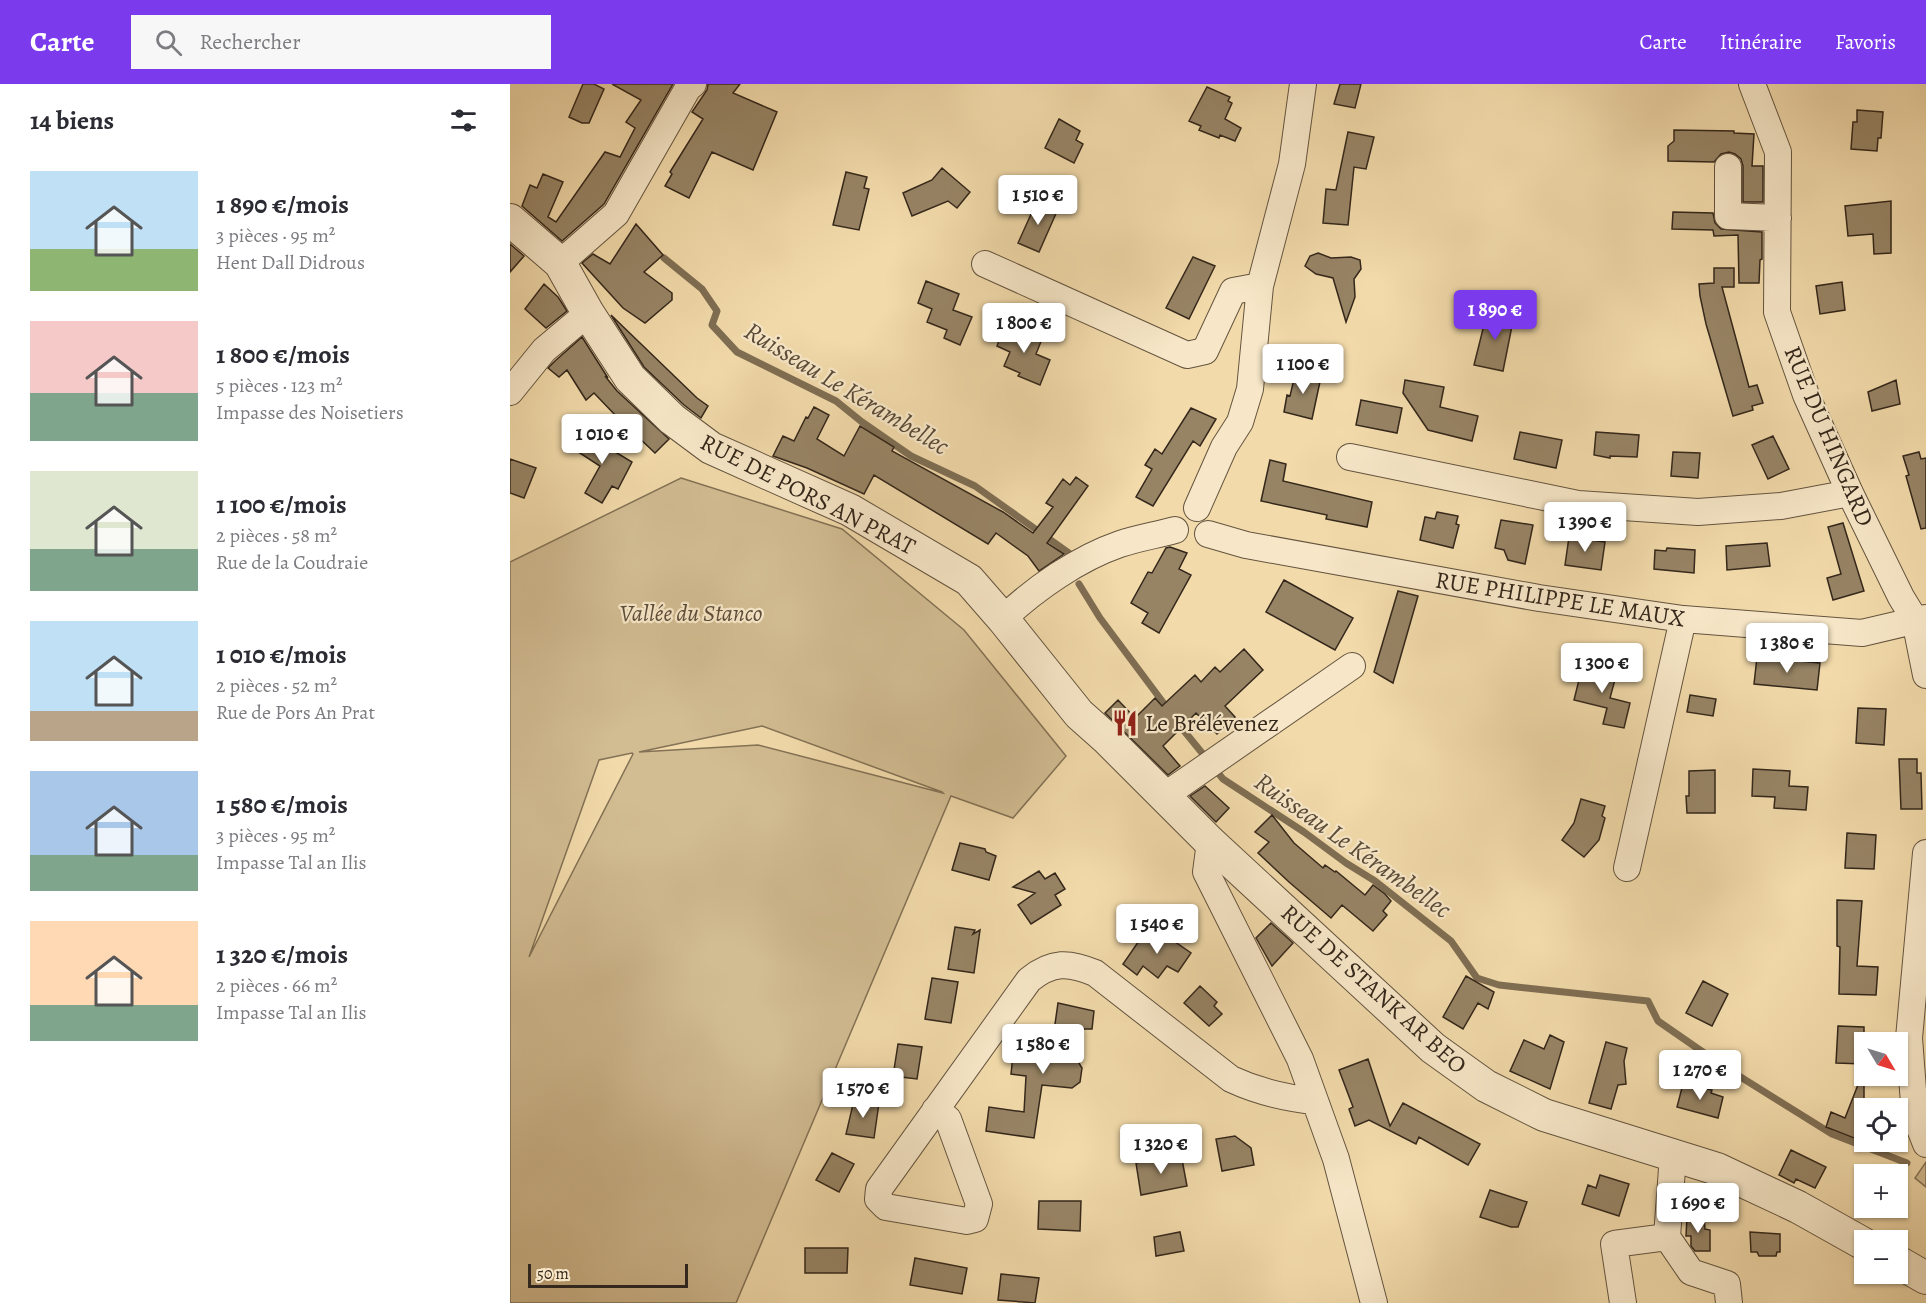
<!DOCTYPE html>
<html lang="fr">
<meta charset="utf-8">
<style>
body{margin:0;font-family:Alegreya,serif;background:#f7f7f7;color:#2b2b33;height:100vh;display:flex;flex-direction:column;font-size:22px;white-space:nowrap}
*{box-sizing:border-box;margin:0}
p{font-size:20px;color:#7c7c81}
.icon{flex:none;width:33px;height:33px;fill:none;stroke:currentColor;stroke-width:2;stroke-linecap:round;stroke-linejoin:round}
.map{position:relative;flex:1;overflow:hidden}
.drawer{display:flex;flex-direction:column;background:#fff;width:510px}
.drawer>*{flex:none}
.needle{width:39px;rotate:128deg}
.tools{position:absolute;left:1344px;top:948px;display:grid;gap:12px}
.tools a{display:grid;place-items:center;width:54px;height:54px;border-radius:0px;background:#fff;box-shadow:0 2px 4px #0004;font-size:30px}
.scale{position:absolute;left:18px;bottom:15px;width:160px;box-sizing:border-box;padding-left:6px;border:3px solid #34271b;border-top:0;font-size:16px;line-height:21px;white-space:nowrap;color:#34271b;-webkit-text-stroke:4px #f7e7c8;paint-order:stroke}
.price{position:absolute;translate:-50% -51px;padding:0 14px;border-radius:6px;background:#fff;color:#222;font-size:20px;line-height:39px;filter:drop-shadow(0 2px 3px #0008)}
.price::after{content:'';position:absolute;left:50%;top:36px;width:18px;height:14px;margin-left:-9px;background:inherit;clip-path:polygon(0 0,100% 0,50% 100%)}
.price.selected{background:#7c3aed;color:#fff}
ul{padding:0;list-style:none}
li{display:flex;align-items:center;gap:18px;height:150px;padding:0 30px}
li span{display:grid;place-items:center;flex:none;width:168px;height:120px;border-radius:0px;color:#555}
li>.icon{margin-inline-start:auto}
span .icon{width:72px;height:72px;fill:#fffc;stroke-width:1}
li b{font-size:26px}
h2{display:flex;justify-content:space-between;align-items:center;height:72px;padding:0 30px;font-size:26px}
header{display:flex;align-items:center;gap:36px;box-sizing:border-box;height:84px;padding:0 30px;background:#7c3aed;color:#fff}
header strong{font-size:28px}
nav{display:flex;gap:33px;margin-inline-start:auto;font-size:21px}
.search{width:420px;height:54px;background:#f7f7f7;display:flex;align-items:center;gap:15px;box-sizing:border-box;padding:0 21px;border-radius:0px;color:#7c7c81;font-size:22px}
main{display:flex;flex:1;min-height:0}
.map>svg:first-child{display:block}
.green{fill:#d2bc92;stroke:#837256;stroke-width:1.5;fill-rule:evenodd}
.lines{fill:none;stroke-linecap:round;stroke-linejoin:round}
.stream{stroke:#7f6e53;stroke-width:7}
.building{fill:#978465;stroke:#34271b;stroke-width:1.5}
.minor-casing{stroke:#64543f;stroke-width:28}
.tertiary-casing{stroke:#64543f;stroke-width:34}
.minor{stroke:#f7e7c8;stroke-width:26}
.tertiary{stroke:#f7e7c8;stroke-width:32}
.labels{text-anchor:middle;stroke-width:4.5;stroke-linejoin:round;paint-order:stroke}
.street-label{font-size:24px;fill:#34271b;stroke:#f7e7c8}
.park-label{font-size:24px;font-style:italic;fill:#5c4c39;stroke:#f7e7c8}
.poi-label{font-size:24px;fill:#34271b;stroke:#f7e7c8;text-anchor:start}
.water-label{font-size:26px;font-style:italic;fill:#5a4a37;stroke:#f7e7c8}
</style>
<header>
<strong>Carte</strong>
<div class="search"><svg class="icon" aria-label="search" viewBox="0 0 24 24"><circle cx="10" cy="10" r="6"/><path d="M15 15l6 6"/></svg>Rechercher</div>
<nav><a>Carte</a><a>Itinéraire</a><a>Favoris</a></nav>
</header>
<main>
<section class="drawer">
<h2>14 biens<svg class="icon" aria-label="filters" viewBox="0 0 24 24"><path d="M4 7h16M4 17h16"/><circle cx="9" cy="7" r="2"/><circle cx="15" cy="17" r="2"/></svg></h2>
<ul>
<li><span style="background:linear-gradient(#bfe0f5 65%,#8fb573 0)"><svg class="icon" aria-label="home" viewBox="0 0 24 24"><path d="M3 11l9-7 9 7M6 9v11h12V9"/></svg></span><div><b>1 890 €/mois</b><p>3 pièces · 95 m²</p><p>Hent Dall Didrous</p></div></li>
<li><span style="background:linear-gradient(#f6c9c9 60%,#7fa58c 0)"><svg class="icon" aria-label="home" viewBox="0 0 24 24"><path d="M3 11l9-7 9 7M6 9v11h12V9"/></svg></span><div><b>1 800 €/mois</b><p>5 pièces · 123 m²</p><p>Impasse des Noisetiers</p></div></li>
<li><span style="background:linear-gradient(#dfe7d0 65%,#7fa58c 0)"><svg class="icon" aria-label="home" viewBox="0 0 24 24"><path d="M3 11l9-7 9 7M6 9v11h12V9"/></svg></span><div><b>1 100 €/mois</b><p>2 pièces · 58 m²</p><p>Rue de la Coudraie</p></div></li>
<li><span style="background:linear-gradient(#bfe0f5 75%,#b9a48a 0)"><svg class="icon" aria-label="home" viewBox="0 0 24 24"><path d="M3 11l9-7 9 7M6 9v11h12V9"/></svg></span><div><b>1 010 €/mois</b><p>2 pièces · 52 m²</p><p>Rue de Pors An Prat</p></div></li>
<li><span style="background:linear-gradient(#a9c7e8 70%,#7fa58c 0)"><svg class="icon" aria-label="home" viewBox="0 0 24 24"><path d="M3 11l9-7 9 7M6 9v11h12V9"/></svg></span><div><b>1 580 €/mois</b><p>3 pièces · 95 m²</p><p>Impasse Tal an Ilis</p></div></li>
<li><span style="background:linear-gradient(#ffd9b3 70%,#7fa58c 0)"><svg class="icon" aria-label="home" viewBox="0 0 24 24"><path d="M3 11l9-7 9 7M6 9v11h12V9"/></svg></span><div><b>1 320 €/mois</b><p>2 pièces · 66 m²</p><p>Impasse Tal an Ilis</p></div></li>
</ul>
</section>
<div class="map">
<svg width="1416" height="1219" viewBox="0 0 1416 1219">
<rect width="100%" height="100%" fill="#f2daaa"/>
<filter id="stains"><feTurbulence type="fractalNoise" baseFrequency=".00333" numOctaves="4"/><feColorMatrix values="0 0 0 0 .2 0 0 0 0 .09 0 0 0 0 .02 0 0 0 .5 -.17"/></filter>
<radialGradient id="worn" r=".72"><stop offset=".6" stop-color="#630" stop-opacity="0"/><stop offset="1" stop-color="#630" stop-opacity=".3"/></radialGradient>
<!-- green -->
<path class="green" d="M 171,394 L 332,445 L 454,546 L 556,672 L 503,734 L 441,712 L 226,1219 L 0,1219 L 0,478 ZM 252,642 L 432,708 L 433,709 L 248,661 L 129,668 ZM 122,669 L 123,670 L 19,873 L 89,676 Z
M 1416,1078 L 1416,1103 L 1405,1094 Z"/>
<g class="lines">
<!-- stream -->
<path class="stream" d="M 154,174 L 192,205 L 207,227 L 202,241 L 227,268 L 326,317 L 352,338 L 401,372 L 465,402 L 559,469
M 569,500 L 590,534 L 658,625
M 666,637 L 697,675
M 704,684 L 713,695 L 794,748 L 836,779 L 865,797 L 941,857 L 967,894 L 989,901 L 1138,917 L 1148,937 L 1213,982 L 1322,1050 L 1397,1079"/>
</g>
<!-- building -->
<path class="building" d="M 73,0 L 84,0 L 94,5 L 79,39 L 72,39 L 59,33 Z
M 102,0 L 163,0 L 94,120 L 52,157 L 12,122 L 20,101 L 27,104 L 33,90 L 53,98 L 38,133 L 46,138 L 95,68 L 110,73 L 125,44 L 116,38 L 131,16 Z
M 198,0 L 230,0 L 223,9 L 267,28 L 243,86 L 202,68 L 179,114 L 155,102 L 162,90 L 160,88 L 193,35 L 182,28 L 197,6 Z
M 830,0 L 851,0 L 845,24 L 824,20 Z
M 697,3 L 720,13 L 718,17 L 722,19 L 715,35 L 731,44 L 725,57 L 710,51 L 709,54 L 689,46 L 691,42 L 679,37 Z
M 1347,26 L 1373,28 L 1371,54 L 1368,54 L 1367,67 L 1341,65 L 1343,38 L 1347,38 Z
M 549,35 L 570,47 L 566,56 L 573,60 L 564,79 L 535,64 Z
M 1164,46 L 1224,47 L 1224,49 L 1244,50 L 1242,82 L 1253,82 L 1253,118 L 1233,118 L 1233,82 L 1231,75 L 1225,70 L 1219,68 L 1211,70 L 1204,78 L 1158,77 L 1158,62 L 1164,57 Z
M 838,48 L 864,53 L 856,85 L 844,83 L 838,141 L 813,139 L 816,105 L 826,106 Z
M 432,84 L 460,108 L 447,124 L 438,117 L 402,132 L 393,109 L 422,96 Z
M 336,88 L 357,93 L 354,104 L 359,105 L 349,146 L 323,141 Z
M 527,117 L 548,125 L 529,168 L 508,159 Z
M 1381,117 L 1381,169 L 1364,170 L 1363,150 L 1338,152 L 1335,122 Z
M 1163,128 L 1203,129 L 1205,139 L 1211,145 L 1252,148 L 1252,175 L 1250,176 L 1249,199 L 1229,199 L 1228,151 L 1204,152 L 1203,146 L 1162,145 Z
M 126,140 L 153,171 L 134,188 L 162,209 L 162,216 L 135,239 L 113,224 L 72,179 L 83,170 L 100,180 Z
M 0,160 L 14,172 L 0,188 Z
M 808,169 L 821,174 L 841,173 L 850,176 L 851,185 L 844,195 L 845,213 L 836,238 L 823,194 L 806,190 L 795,182 L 800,172 Z
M 683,173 L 705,182 L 679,235 L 656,224 Z
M 1204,184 L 1224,184 L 1224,203 L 1212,203 L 1239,303 L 1247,301 L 1253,319 L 1242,322 L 1243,326 L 1223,332 L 1196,240 L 1190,212 L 1189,200 L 1204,199 Z
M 416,197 L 449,210 L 443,226 L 462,233 L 450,261 L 434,254 L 437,246 L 417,238 L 422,225 L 408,219 Z
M 1332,198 L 1335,226 L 1310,230 L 1306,202 Z
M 34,200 L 48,213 L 57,227 L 36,244 L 15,225 Z
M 978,225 L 1004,232 L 993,287 L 964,281 Z
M 101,231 L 187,314 L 198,322 L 191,334 L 174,321 L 134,283 Z
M 495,240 L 532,255 L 526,270 L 540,276 L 530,301 L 508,292 L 510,289 L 494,282 L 500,268 L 487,262 Z
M 72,253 L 98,294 L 95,292 L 107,307 L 159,355 L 145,369 L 108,334 L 84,309 L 76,316 L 57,286 L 49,293 L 38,284 L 45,277 Z
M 786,287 L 811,293 L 802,335 L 774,328 L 777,311 L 780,312 Z
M 895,296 L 934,303 L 930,323 L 968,332 L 962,357 L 918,346 L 893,309 Z
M 1386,296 L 1390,320 L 1362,327 L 1358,308 Z
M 851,316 L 892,324 L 887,349 L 846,341 Z
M 304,323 L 319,331 L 307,355 L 334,372 L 350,342 L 384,363 L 382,367 L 493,428 L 523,449 L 543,423 L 536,419 L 553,395 L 560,401 L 566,393 L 578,402 L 537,459 L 554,470 L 529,487 L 518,472 L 486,449 L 478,460 L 364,391 L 354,410 L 297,384 L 263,372 L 273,352 L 284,357 L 296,333 L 298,334 Z
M 681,324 L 706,335 L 690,362 L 683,357 L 643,422 L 626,413 L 642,385 L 635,381 L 645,365 L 652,370 Z
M 69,346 L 122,378 L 108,405 L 102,402 L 92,419 L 75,409 L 90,382 L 59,362 Z
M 1010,348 L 1052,356 L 1046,384 L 1004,375 Z
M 1086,348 L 1129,351 L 1127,373 L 1100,372 L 1100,374 L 1084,371 Z
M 1263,352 L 1279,385 L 1258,395 L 1242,361 Z
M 1163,368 L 1190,369 L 1188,394 L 1161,392 Z
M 1409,368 L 1411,375 L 1416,374 L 1416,444 L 1411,445 L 1396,392 L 1399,391 L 1393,372 Z
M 0,375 L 26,384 L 14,414 L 0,409 Z
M 760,376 L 776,380 L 773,397 L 862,418 L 857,443 L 816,435 L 817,431 L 751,417 Z
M 927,428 L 948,432 L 946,440 L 949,441 L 943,464 L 910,456 L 915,433 L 925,435 Z
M 991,436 L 1023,441 L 1015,480 L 998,476 L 994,466 L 985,464 Z
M 1333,439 L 1354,507 L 1323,516 L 1317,494 L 1331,490 L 1318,443 Z
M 1059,453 L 1095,458 L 1091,486 L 1055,481 Z
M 1257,459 L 1260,482 L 1217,486 L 1216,462 Z
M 660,463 L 677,469 L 669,485 L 681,491 L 649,549 L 632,539 L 638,529 L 621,519 L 638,488 L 642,489 L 656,464 Z
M 1157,464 L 1185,466 L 1184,489 L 1144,485 L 1145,466 L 1156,467 Z
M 774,496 L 843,534 L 825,566 L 756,528 Z
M 888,507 L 908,512 L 883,599 L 864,588 Z
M 734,565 L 753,586 L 715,622 L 725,633 L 707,650 L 686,629 L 653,662 L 670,682 L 658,691 L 595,629 L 608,616 L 625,634 L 645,614 L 652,622 L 685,591 L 691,598 L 705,583 L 710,588 Z
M 1247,573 L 1310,579 L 1307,606 L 1244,600 Z
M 1073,580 L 1107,588 L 1100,614 L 1120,619 L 1114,644 L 1093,640 L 1097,624 L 1064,616 Z
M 1180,611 L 1206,615 L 1203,632 L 1177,628 Z
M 1348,624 L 1376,625 L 1374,661 L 1346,659 Z
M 1389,675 L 1407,675 L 1407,689 L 1411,689 L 1412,725 L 1391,725 Z
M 1243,685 L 1280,687 L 1279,702 L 1298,703 L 1296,726 L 1264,724 L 1265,713 L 1242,712 Z
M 1205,686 L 1205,729 L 1177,729 L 1176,712 L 1179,712 L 1179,687 Z
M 695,702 L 719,724 L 706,738 L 680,712 Z
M 1071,715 L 1095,722 L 1092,732 L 1095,734 L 1089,756 L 1074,773 L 1052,756 L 1064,739 Z
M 762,731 L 784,759 L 813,784 L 815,781 L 825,788 L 826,787 L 855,811 L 863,801 L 875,810 L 881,817 L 873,827 L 877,831 L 863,847 L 832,821 L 821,834 L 779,798 L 748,769 L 759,758 L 745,748 Z
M 1337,749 L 1366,751 L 1364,785 L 1335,784 Z
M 450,759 L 475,765 L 476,768 L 486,772 L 479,796 L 442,786 Z
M 529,787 L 535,795 L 545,789 L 555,805 L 545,811 L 551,821 L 521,840 L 508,821 L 525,809 L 503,803 Z
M 1327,816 L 1352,817 L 1347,882 L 1368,883 L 1366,911 L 1329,910 L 1330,863 L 1327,862 Z
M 761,839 L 783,859 L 762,882 L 746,854 Z
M 445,843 L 465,846 L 463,850 L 470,846 L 464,889 L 438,885 Z
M 651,848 L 681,869 L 668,888 L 657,882 L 648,894 L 633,882 L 627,891 L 613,880 L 633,851 Z
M 956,892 L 984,908 L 978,925 L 968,919 L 953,945 L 933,933 Z
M 422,894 L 448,898 L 441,939 L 415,935 Z
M 1193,897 L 1218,910 L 1202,942 L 1176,929 Z
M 690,902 L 707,918 L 704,922 L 712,930 L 699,942 L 674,919 Z
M 548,919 L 584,927 L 582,945 L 574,945 L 572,949 L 548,946 L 572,984 L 570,998 L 562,1004 L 532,1001 L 524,1054 L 476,1047 L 479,1023 L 514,1028 L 516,992 L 501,990 L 503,971 L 540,975 Z
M 1328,942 L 1354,943 L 1354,980 L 1326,979 Z
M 1040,951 L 1054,958 L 1040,1005 L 1000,987 L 1014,956 L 1034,965 Z
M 1096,958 L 1117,964 L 1114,977 L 1116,1000 L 1108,1001 L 1101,1025 L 1079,1019 Z
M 388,960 L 412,963 L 407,995 L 383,992 Z
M 858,975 L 880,1042 L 893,1019 L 970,1060 L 958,1081 L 909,1053 L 906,1060 L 859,1036 L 845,1042 L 839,1025 L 843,1023 L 829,986 Z
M 1353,988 L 1354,988 L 1354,1058 L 1316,1043 L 1321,1028 L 1335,1034 Z
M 1173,1000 L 1202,1006 L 1201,1009 L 1213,1013 L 1208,1034 L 1167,1023 Z
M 344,1016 L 369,1019 L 364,1054 L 336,1050 Z
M 725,1052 L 741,1064 L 744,1081 L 712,1087 L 706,1055 Z
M 1281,1066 L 1316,1083 L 1305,1104 L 1286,1095 L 1284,1099 L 1269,1091 Z
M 322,1069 L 344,1080 L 329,1108 L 306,1096 Z
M 671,1070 L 677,1102 L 631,1111 L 626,1079 Z
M 1090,1091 L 1119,1100 L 1109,1132 L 1072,1120 L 1078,1101 L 1086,1104 Z
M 980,1106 L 1017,1118 L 1008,1143 L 1001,1143 L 970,1133 Z
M 529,1117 L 571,1117 L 570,1147 L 528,1145 Z
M 1177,1134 L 1194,1134 L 1195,1145 L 1200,1146 L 1200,1167 L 1185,1167 L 1181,1162 L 1181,1152 L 1176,1152 Z
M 670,1148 L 674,1167 L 646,1172 L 644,1153 Z
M 1240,1148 L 1270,1150 L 1270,1168 L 1267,1168 L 1266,1172 L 1249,1172 L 1247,1168 L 1241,1168 Z
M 295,1164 L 338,1164 L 337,1189 L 295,1189 Z
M 405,1174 L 457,1184 L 452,1210 L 400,1201 Z
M 491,1190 L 529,1194 L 525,1219 L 488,1216 Z"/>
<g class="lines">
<!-- minor casing -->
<g class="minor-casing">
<path id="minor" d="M 1242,0 L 1268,68 L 1267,228 L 1296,311 L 1340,409 L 1391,513 L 1405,536 L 1416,591
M 1218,83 L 1218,132 L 1268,134
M 50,179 L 106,130 L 178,4 L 183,0
M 475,180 L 677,271 L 695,267 L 723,207 L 750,202
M 0,308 L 34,266 L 78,229
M 840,373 L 1068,420 L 1188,428 L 1271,422 L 1340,409
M 687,424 L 714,363 L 730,338 L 740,305 L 750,202 L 782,80 L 793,0
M 698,450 L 736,461 L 1029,514 L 1173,535 L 1352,549 L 1416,534
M 493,535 C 524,505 569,474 610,460 C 628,454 647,451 665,446
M 654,712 L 842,582
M 700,758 L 696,788 L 790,975 L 826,1075 L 864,1219
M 1416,769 L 1399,954 L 1405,1032 L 1416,1060
M 1117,784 L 1173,535
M 425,1026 L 438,1035 L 469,1120 L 465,1135 L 457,1137 L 376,1123 L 368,1115 L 369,1105 L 519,896 C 542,877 559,878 585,889 L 721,995 C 749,1008 774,1014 805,1017
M 1163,1071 L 1157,1153 L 1181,1188 L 1217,1200 L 1219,1219
M 1113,1219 L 1104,1160 L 1157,1153"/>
</g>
<!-- tertiary casing -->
<g class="tertiary-casing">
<path id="tertiary" d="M 0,136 L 50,179 L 78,229 L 120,294 L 162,335 L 201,364 L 340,426 L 459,496 L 493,535 L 569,630 L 596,654 L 700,758 L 923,964 L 976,1002 L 1034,1031 L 1207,1085 L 1288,1123 L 1354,1160
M 1388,1178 L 1416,1194"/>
</g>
<!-- minor -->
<use href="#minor" class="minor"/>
<!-- tertiary -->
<use href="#tertiary" class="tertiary"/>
</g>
<!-- icons -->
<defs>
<g id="restaurant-bare" transform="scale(2.07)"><path d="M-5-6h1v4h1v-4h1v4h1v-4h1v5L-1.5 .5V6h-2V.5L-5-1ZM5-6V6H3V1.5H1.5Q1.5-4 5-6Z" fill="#8f2418" stroke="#f7e7c8" stroke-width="2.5" paint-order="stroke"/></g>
</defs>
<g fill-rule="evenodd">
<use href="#restaurant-bare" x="615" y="639"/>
</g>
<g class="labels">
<!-- street labels -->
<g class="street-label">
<text transform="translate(1319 352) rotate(67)" y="8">RUE DU HINGARD</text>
<text transform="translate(298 410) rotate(27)" y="8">RUE DE PORS AN PRAT</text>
<text transform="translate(1050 515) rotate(9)" y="8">RUE PHILIPPE LE MAUX</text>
<text transform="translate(864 905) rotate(42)" y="8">RUE DE STANK AR BEO</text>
</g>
<!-- park labels -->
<g class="park-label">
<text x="181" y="537">Vallée du Stanco</text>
</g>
<!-- poi labels -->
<g class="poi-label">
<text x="635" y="647">Le Brélévenez</text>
</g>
<!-- water labels -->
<g class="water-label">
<text transform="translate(337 304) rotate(31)" y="9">Ruisseau Le Kérambellec</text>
<text transform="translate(843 761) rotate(35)" y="9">Ruisseau Le Kérambellec</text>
</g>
</g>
<rect width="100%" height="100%" filter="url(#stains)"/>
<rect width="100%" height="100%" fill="url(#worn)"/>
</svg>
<div class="tools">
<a><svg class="needle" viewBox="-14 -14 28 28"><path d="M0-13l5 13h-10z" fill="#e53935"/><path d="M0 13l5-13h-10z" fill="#7c7c81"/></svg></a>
<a><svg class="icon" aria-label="locate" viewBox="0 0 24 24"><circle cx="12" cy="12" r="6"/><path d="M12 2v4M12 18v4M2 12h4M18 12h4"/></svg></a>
<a>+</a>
<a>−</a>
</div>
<div class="scale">50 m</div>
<b class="price" style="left:528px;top:142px">1 510 €</b>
<b class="price selected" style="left:985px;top:257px">1 890 €</b>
<b class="price" style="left:514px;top:270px">1 800 €</b>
<b class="price" style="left:793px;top:311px">1 100 €</b>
<b class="price" style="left:92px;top:381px">1 010 €</b>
<b class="price" style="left:1075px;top:469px">1 390 €</b>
<b class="price" style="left:1277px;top:590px">1 380 €</b>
<b class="price" style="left:1092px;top:610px">1 300 €</b>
<b class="price" style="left:647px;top:871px">1 540 €</b>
<b class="price" style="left:533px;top:991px">1 580 €</b>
<b class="price" style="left:1190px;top:1017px">1 270 €</b>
<b class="price" style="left:353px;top:1035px">1 570 €</b>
<b class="price" style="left:651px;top:1091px">1 320 €</b>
<b class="price" style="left:1188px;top:1150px">1 690 €</b>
</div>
</main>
